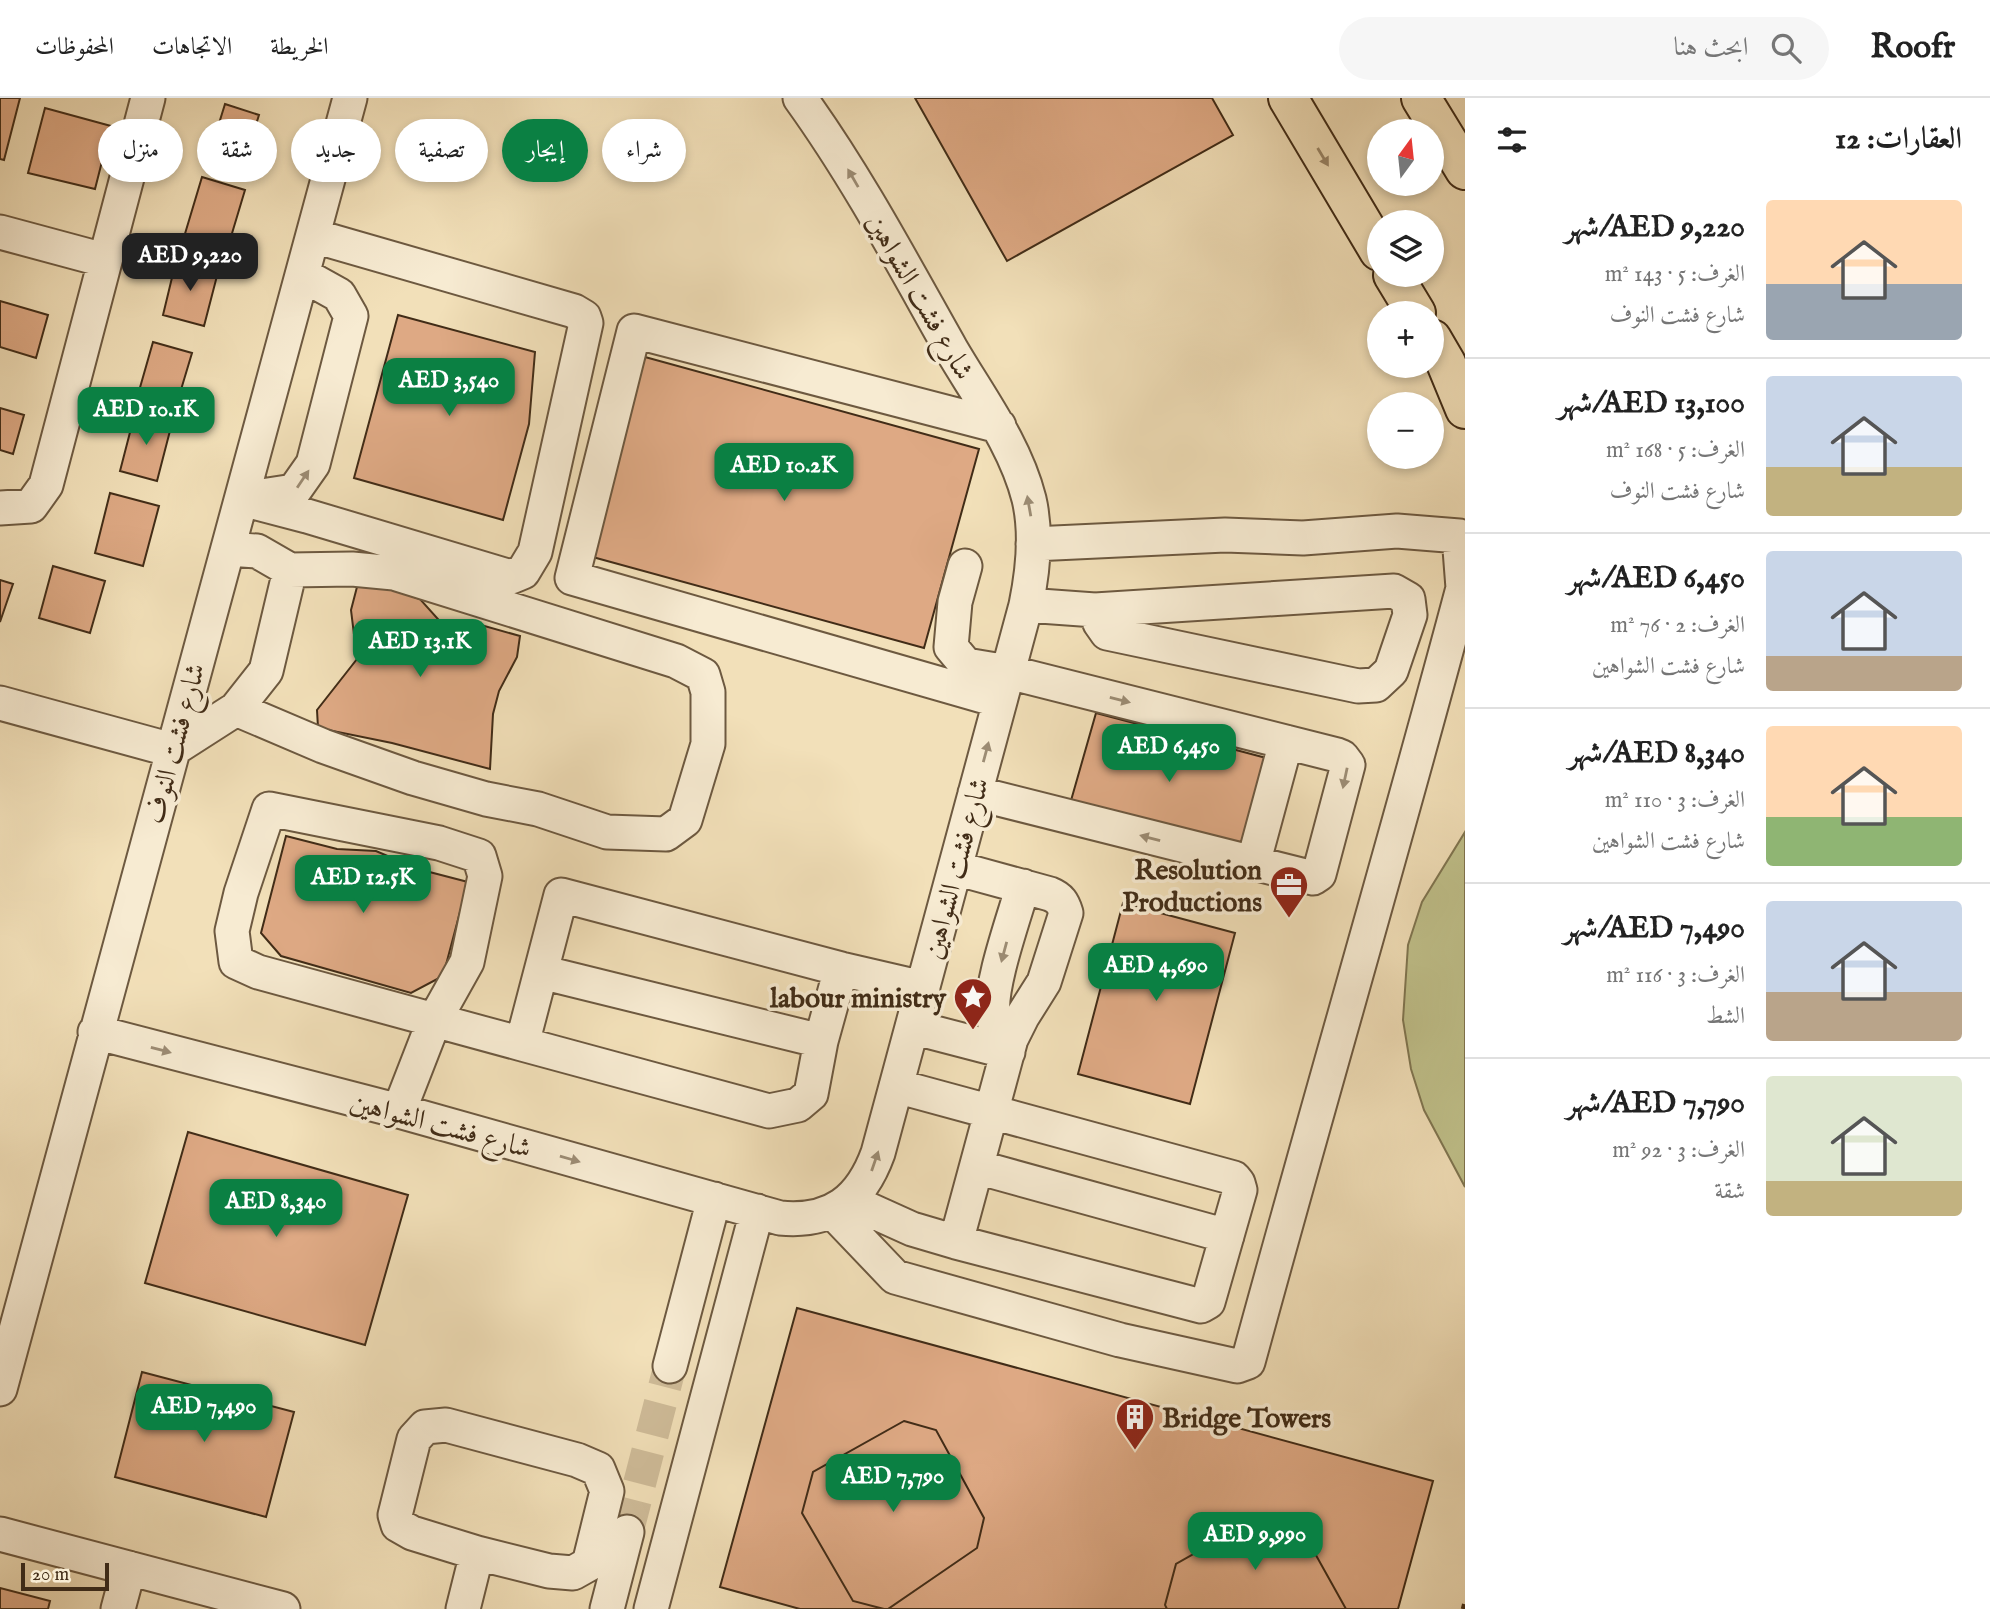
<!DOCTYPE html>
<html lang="ar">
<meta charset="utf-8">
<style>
body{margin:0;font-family:"IM FELL English",Amiri,serif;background:#f6f6f6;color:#222;direction:rtl;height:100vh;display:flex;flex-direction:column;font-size:26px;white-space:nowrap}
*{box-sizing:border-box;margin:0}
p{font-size:23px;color:#767676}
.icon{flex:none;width:38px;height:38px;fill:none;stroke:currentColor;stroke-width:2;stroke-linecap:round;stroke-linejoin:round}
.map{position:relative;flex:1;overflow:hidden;direction:ltr}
.drawer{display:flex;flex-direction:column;background:#fff;width:525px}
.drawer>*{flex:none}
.hud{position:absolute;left:21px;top:21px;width:665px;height:63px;direction:rtl;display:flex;gap:14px}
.needle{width:46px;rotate:15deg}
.controls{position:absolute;left:1367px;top:21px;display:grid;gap:14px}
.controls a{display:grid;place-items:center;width:77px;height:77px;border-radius:50%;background:#fff;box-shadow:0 4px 10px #0003;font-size:35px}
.scale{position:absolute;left:21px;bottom:18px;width:88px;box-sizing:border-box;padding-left:7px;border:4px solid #412c17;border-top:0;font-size:19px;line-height:24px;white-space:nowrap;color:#412c17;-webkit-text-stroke:5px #f7ebd2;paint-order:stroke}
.price{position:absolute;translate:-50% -60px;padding:0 16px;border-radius:14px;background:#0b8043;color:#fff;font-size:23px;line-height:46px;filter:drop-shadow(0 2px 4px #0008)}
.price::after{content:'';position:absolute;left:50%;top:42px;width:21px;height:16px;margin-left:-10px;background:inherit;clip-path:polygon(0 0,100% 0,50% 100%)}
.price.active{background:#222;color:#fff}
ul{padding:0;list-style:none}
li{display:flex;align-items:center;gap:21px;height:175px;padding:0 28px}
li+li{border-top:2px solid #e0e0e0}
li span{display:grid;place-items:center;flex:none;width:196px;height:140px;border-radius:7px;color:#555}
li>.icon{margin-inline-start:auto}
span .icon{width:84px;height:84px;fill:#fffc;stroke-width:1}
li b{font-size:30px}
h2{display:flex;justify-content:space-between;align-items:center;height:84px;padding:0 28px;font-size:30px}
.chip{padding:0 24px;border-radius:32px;background:#fff;box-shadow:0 4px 10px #0003;font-size:24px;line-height:63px}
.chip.active{background:#0b8043;color:#fff}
header{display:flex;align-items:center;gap:42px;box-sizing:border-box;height:98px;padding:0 35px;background:#fff;border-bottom:2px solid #e0e0e0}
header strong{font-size:33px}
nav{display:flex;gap:38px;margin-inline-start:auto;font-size:24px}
.search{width:490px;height:63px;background:#f6f6f6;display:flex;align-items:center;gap:18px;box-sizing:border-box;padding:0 24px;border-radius:38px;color:#767676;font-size:26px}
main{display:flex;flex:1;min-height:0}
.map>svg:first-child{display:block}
.green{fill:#c0c18b;stroke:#807651;stroke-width:2}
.building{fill:#dea984;stroke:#412c17;stroke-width:2}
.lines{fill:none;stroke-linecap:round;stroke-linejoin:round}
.minor-tunnel{stroke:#cfbc99;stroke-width:33;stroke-dasharray:33 17;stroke-linecap:butt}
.minor-casing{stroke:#6d5940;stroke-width:37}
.major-casing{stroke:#412c17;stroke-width:42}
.path{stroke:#412c17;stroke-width:4.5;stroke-dasharray:5 3.5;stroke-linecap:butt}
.minor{stroke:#f7ebd2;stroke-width:33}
.major{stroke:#f2e0b9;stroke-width:38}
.oneway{fill:#9a8668}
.oneway2{fill:#9c8c74}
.labels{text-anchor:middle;stroke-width:7;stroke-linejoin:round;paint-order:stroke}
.street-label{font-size:28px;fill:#412c17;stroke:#f7ebd2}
.poi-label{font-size:28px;font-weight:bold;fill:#412c17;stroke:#f7ebd2;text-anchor:end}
</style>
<header>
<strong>Roofr</strong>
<div class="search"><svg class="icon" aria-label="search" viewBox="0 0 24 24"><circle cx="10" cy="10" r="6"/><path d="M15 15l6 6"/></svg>ابحث هنا</div>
<nav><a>الخريطة</a><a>الاتجاهات</a><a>المحفوظات</a></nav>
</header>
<main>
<section class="drawer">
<h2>العقارات: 12<svg class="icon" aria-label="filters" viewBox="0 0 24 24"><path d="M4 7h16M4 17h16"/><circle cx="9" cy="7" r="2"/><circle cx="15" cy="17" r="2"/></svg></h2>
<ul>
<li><span style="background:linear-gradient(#ffd9b3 60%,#9aa5b1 0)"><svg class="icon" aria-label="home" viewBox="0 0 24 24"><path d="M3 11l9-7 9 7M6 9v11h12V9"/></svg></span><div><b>AED 9,220/شهر</b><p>الغرف: 5 · 143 m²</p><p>شارع فشت النوف</p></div></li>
<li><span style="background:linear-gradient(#c9d6e8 65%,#c2b280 0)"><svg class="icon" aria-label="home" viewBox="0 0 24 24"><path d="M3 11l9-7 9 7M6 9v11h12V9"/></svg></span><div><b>AED 13,100/شهر</b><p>الغرف: 5 · 168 m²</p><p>شارع فشت النوف</p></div></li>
<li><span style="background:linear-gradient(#c9d6e8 75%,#b9a48a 0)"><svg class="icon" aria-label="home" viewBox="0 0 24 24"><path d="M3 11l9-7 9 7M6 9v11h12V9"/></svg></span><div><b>AED 6,450/شهر</b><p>الغرف: 2 · 76 m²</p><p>شارع فشت الشواهين</p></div></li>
<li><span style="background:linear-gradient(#ffd9b3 65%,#8fb573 0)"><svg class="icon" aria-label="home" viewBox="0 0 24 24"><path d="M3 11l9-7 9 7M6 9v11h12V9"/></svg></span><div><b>AED 8,340/شهر</b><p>الغرف: 3 · 110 m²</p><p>شارع فشت الشواهين</p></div></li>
<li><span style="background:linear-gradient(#c9d6e8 65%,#b9a48a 0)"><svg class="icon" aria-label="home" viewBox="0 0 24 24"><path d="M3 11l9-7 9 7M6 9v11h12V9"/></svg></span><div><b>AED 7,490/شهر</b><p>الغرف: 3 · 116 m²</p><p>الشط</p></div></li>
<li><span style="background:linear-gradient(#dfe7d0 75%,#c2b280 0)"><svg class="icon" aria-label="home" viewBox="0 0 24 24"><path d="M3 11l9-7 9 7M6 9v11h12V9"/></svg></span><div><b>AED 7,790/شهر</b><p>الغرف: 3 · 92 m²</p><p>شقة</p></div></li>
</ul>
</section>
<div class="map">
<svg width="1465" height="1511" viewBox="0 0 1465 1511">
<rect width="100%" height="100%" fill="#f2e0b9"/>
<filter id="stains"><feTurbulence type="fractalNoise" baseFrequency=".00286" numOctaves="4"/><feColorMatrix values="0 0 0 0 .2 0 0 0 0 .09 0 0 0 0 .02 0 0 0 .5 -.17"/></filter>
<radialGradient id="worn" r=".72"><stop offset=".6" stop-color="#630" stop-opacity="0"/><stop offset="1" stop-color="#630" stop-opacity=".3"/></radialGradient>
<!-- green -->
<path class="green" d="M 1465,734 L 1465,1089 L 1424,1012 L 1411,971 L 1403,922 L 1408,847 L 1422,804 Z"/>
<!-- building -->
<path class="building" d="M 0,0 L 20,0 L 4,62 L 0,61 Z
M 915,0 L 1212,0 L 1233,37 L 1007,163 Z
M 225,6 L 259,17 L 242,71 L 208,61 Z
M 45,10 L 111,28 L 95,91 L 28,75 Z
M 202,79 L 245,92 L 227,152 L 184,139 Z
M 176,163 L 218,174 L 204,228 L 163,217 Z
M 0,203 L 48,217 L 36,260 L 0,249 Z
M 398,217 L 535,254 L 529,326 L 503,422 L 354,380 Z
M 153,244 L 192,255 L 177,305 L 139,293 Z
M 645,259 L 979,351 L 924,550 L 589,458 Z
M 0,310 L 24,317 L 13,356 L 0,352 Z
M 135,315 L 172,325 L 157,383 L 120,373 Z
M 110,395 L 159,408 L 143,468 L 95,455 Z
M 53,468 L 105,483 L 90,535 L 39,520 Z
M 0,482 L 13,486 L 0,524 Z
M 368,483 L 420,501 L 445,529 L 481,527 L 520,538 L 517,559 L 499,593 L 493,616 L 490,671 L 392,645 L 318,630 L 317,612 L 357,561 L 351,512 L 357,489 Z
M 1096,615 L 1270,661 L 1243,757 L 1068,713 Z
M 286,738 L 337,751 L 376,753 L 418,771 L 468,784 L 443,878 L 411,895 L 281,858 L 261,835 Z
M 1123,805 L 1235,835 L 1190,1006 L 1078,976 Z
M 188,1034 L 408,1097 L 365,1247 L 145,1185 Z
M 797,1210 L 1433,1383 L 1398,1511 L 1346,1511 L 1298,1425 L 1266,1415 L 1176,1466 L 1165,1507 L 1167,1511 L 888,1511 L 977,1450 L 984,1420 L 936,1332 L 904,1323 L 813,1374 L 802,1415 L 853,1503 L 884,1511 L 800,1511 L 720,1489 Z
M 142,1274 L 294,1314 L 266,1419 L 115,1379 Z
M 904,1323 L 936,1332 L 984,1420 L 977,1450 L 888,1511 L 884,1511 L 853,1503 L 802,1415 L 813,1374 Z
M 1266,1415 L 1298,1425 L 1346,1511 L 1167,1511 L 1165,1507 L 1176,1466 Z
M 0,1490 L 50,1503 L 48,1511 L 0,1511 Z"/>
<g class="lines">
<!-- minor-tunnel -->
<path class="minor-tunnel" d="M 627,1434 L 670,1268"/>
<!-- minor casing -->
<g class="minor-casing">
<path id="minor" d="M 0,134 L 104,162
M 999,328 L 634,233 L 572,480 L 1000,603
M 255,399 L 294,393 L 313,366 L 351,218 L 339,197 L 303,177
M 242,401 L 307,418 L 511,479 L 523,474 L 535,454 L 586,225 L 584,219 L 574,213 L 314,138
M 0,410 L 31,408 L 46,387 L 148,0
M 965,468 L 955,504 L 951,549 L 966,567 L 1008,574 L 1337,657 L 1342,659 L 1348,667 L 1319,776 L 1313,780 L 975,695
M 1026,507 L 1095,512 L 1394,493 L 1408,501 L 1410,517 L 1391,573 L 1376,587 L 1358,588 L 1107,535 L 1100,525 L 1095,512
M 0,605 L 172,652 L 236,611 L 266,573 L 290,472 L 257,453 L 228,451
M 236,611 L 323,648 L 413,680 L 486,701 L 538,711 L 607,734 L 666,736 L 685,722 L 708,646 L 708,594 L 703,577 L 676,563 L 394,475 L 352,471 L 290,472
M 1253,766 L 1286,644
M 955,770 L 1050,796 C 1060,800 1063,805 1066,815 L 1044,884 L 1022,919 L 1011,941 L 956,1144
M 841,871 L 923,890
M 912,929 L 1008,954
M 95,934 L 399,1013 L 780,1120 C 832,1125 861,1102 878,1055 L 1026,507 C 1033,473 1037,435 1029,401 C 1015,346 979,299 951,251 C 903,166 857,79 800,0
M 522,946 L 769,1013 L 798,1007 L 811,996 L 821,943
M 1008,954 C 1001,943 995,931 993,918 C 989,888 1014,820 1023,788
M 399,1013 L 434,923 L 467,864 L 485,778 L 479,758 L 439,745 L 269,711 L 241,795 L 232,833 L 236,864 L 258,874 L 522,946 L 561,797 L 841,871 L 821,943 L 541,874
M 977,1069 L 1227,1138
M 850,1103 L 912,1131 L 956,1144 L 1201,1208 L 1208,1204 L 1240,1092 L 1238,1085 L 1234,1080 L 896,988
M 833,1114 L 895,1179 L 1120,1242 L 1237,1268 L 1248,1264 C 1318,1006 1394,749 1463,490 L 1459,438 L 1397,433 L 1303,440 L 1225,437 L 1033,446
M 670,1268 L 714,1101
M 0,1291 L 350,0
M 0,1436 L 283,1511
M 118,1511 L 129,1470
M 463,1511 L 477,1455 L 412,1435 L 398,1427 L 395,1417 L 414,1341 L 425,1329 L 446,1327 L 577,1362 L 598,1371 L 607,1393 L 589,1466 L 573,1475 L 549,1473 L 477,1455
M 607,1511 L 627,1434
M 651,1511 L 757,1113"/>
</g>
<!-- major casing -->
<g class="major-casing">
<path id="major" d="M 1288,0 L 1379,153
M 1421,0 L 1465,72
M 1393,177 L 1416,215
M 1432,241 L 1446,265 L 1465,311"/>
</g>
<!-- path -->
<path class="path" d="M 1463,1511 L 1465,1503"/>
<!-- minor -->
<use href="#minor" class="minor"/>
<!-- major -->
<use href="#major" class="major"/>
</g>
<!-- one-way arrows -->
<defs><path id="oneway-solid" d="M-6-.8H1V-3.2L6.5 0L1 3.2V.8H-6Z" transform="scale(1.75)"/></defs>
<use class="oneway" href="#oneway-solid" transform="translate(1323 59) rotate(59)"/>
<g class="oneway2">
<use href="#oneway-solid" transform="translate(853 80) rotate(-120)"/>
<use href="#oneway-solid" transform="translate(303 381) rotate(-56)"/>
<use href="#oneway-solid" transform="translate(1029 408) rotate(-100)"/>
<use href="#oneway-solid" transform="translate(1120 602) rotate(14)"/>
<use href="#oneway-solid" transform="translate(986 654) rotate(-75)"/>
<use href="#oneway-solid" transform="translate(1345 680) rotate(102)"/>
<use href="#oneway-solid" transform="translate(1150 740) rotate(-165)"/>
<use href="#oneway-solid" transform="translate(1004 854) rotate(105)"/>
<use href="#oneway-solid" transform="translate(161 952) rotate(15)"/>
<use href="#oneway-solid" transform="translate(570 1061) rotate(16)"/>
<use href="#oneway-solid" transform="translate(875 1063) rotate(-71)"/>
</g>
<!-- icons -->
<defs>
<g id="office-pin" transform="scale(2.0125)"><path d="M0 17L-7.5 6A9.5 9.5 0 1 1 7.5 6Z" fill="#8f2418" stroke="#f7ebd2"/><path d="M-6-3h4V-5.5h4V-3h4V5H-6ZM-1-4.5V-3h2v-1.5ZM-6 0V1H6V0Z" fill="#fff"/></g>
<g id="sight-pin" transform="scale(2.0125)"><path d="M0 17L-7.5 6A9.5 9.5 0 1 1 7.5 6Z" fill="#8f2418" stroke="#f7ebd2"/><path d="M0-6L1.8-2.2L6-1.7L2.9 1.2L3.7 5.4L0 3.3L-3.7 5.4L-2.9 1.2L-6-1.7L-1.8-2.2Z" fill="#fff"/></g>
<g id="building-pin" transform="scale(2.0125)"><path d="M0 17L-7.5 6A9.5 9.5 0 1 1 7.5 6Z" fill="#8f2418" stroke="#f7ebd2"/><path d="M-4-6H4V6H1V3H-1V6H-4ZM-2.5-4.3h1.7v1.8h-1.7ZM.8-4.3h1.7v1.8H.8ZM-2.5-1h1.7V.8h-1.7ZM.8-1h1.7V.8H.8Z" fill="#fff"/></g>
</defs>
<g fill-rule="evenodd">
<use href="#office-pin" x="1289" y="787"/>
<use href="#sight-pin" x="973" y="899"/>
<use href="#building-pin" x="1135" y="1319"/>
</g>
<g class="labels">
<!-- street labels -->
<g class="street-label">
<text transform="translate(921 198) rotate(60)" y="10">شارع فشت الشواهين</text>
<text transform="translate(174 645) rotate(-75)" y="10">شارع فشت النوف</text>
<text transform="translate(955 770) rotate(-75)" y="10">شارع فشت الشواهين</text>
<text transform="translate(441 1026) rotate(15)" y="10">شارع فشت الشواهين</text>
</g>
<!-- poi labels -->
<g class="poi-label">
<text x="1262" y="781">Resolution<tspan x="1262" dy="32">Productions</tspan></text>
<text x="946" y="909">labour ministry</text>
<text x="1162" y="1329" text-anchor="start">Bridge Towers</text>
</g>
</g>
<rect width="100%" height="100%" filter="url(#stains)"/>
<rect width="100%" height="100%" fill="url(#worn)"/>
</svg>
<div class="controls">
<a><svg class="needle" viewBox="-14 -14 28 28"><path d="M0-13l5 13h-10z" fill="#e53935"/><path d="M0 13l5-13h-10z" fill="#767676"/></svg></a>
<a><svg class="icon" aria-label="layers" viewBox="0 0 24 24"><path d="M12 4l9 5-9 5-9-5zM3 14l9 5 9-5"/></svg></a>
<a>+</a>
<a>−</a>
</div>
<div class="scale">20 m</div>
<b class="price active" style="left:190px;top:195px">AED 9,220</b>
<b class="price" style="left:449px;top:320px">AED 3,540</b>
<b class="price" style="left:146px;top:349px">AED 10.1K</b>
<b class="price" style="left:784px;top:405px">AED 10.2K</b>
<b class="price" style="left:420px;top:581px">AED 13.1K</b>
<b class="price" style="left:1169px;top:686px">AED 6,450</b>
<b class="price" style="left:363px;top:817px">AED 12.5K</b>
<b class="price" style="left:1156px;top:905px">AED 4,690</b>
<b class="price" style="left:276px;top:1141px">AED 8,340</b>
<b class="price" style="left:204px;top:1346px">AED 7,490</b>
<b class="price" style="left:893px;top:1416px">AED 7,790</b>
<b class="price" style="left:1255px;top:1474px">AED 9,990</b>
<div class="hud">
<a class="chip">شراء</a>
<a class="chip active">إيجار</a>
<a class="chip">تصفية</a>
<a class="chip">جديد</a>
<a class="chip">شقة</a>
<a class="chip">منزل</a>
</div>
</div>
</main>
